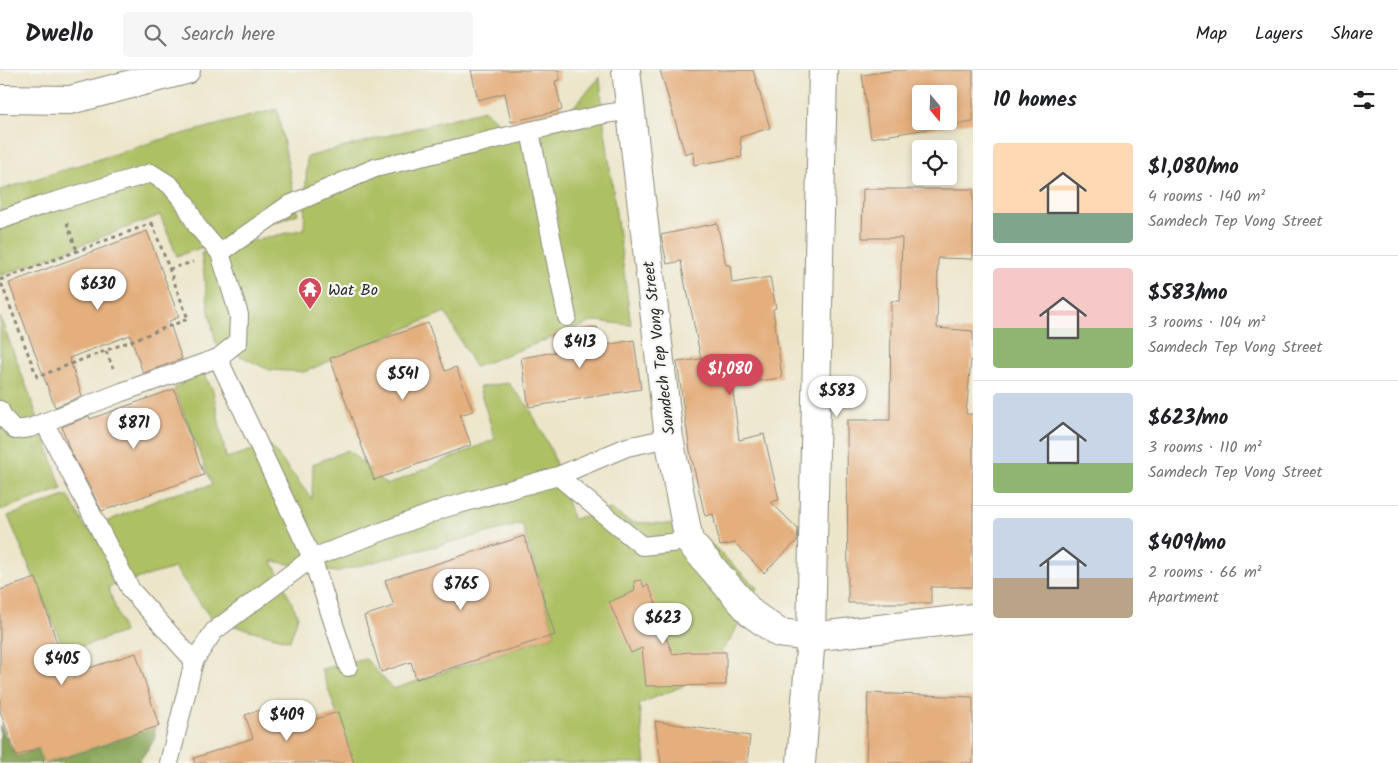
<!DOCTYPE html>
<meta charset="utf-8">
<style>
body{margin:0;font-family:Kalam,sans-serif;background:#f6f6f6;color:#202124;height:100vh;display:flex;flex-direction:column;font-size:19px;white-space:nowrap}
*{box-sizing:border-box;margin:0}
p{font-size:16px;color:#757577}
.icon{flex:none;width:28px;height:28px;fill:none;stroke:currentColor;stroke-width:2;stroke-linecap:round;stroke-linejoin:round}
.map{position:relative;flex:1;overflow:hidden}
.drawer{display:flex;flex-direction:column;background:#fff;width:425px}
.drawer>*{flex:none}
.needle{width:32px;rotate:161deg}
.tools{position:absolute;left:912px;top:15px;display:grid;gap:10px}
.tools a{display:grid;place-items:center;width:45px;height:45px;border-radius:5px;background:#fff;box-shadow:0 2px 8px #0003;font-size:25px}
.price{position:absolute;translate:-50% -42px;padding:0 11px;border-radius:18px;background:#fff;color:#222;font-size:16px;line-height:32px;filter:drop-shadow(0 1px 2px #0008)}
.price::after{content:'';position:absolute;left:50%;top:30px;width:15px;height:11px;margin-left:-8px;background:inherit;clip-path:polygon(0 0,100% 0,50% 100%)}
.price.selected{background:#d1495b;color:#fff}
ul{padding:0;list-style:none}
li{display:flex;align-items:center;gap:15px;height:125px;padding:0 20px}
li+li{border-top:1px solid #e0e0e0}
li span{display:grid;place-items:center;flex:none;width:140px;height:100px;border-radius:5px;color:#555}
li>.icon{margin-inline-start:auto}
span .icon{width:60px;height:60px;fill:#fffc;stroke-width:1}
li b{font-size:21px}
h2{display:flex;justify-content:space-between;align-items:center;height:60px;padding:0 20px;font-size:21px}
header{display:flex;align-items:center;gap:30px;box-sizing:border-box;height:70px;padding:0 25px;background:#fff;border-bottom:1px solid #e0e0e0}
header strong{font-size:24px}
nav{display:flex;gap:28px;margin-inline-start:auto;font-size:18px}
.search{width:350px;height:45px;background:#f6f6f6;display:flex;align-items:center;gap:12px;box-sizing:border-box;padding:0 18px;border-radius:5px;color:#757577;font-size:19px}
main{display:flex;flex:1;min-height:0}
.map>svg:first-child{display:block}
.green{fill:#adc064;stroke:#6c7648}
.forest{fill:#8aa65a;stroke:#5a6842}
.building{fill:#e4ae7d;fill-rule:evenodd}
.lines{fill:none;stroke-linecap:round;stroke-linejoin:round}
.service-casing{stroke:#8c887a;stroke-width:20}
.minor-casing{stroke:#8c887a;stroke-width:30}
.path{stroke:#8c887a;stroke-width:3;stroke-dasharray:4 4;stroke-linecap:butt}
.service{stroke:#fff;stroke-width:18}
.minor{stroke:#fff;stroke-width:28}
.labels{text-anchor:middle;stroke-width:4.5;stroke-linejoin:round;paint-order:stroke}
.poi-label{font-size:16px;fill:#2b2b2b;stroke:#f6f6f2;text-anchor:start}
.street-label{font-size:16px;fill:#2b2b2b;stroke:#f6f6f2}
</style>
<header>
<strong>Dwello</strong>
<div class="search"><svg class="icon" aria-label="search" viewBox="0 0 24 24"><circle cx="10" cy="10" r="6"/><path d="M15 15l6 6"/></svg>Search here</div>
<nav><a>Map</a><a>Layers</a><a>Share</a></nav>
</header>
<main>
<div class="map">
<svg width="973" height="693" viewBox="0 0 973 693">
<rect width="100%" height="100%" fill="#f6f6f2"/>
<filter id="ink" filterUnits="userSpaceOnUse"><feTurbulence type="fractalNoise" baseFrequency=".02" numOctaves="2"/><feDisplacementMap in="SourceGraphic" scale="10" xChannelSelector="R" yChannelSelector="G"/><feConvolveMatrix kernelMatrix="1 2 1 2 8 2 1 2 1" color-interpolation-filters="sRGB"/></filter>
<filter id="wash" filterUnits="userSpaceOnUse"><feTurbulence type="fractalNoise" baseFrequency=".0096" numOctaves="4" result="noise"/><feDisplacementMap in="SourceGraphic" scale="20" xChannelSelector="R" yChannelSelector="G"/><feGaussianBlur stdDeviation="1.12" result="paint"/><feColorMatrix in="noise" values="0 0 0 0 0 0 0 0 0 0 0 0 0 0 0 0 0 1.4 0 .05"/><feComposite in="paint" operator="in"/></filter>
<g filter="url(#wash)">
<rect width="100%" height="100%" fill="#ece5c9"/>
<!-- green -->
<path class="green" d="M 600,7 L 603,45 L 631,255 L 595,251 L 475,297 L 445,242 L 304,302 L 269,300 L 216,274 L 209,242 L 201,183 L 304,159 L 307,87 L 484,40 L 505,58 L 566,45 Z
M 277,39 L 298,144 L 177,186 L 160,145 L 0,206 L 0,120 L 156,71 Z
M 0,247 L 29,323 L 62,419 L 0,440 Z
M 201,300 L 213,320 L 226,388 L 270,375 L 312,429 L 313,394 L 348,380 L 387,415 L 495,369 L 479,317 L 508,313 L 529,337 L 552,382 L 573,449 L 610,439 L 630,452 L 672,454 L 707,470 L 757,518 L 731,569 L 700,609 L 639,634 L 646,693 L 354,693 L 321,599 L 366,589 L 393,619 L 555,565 L 522,454 L 335,502 L 272,491 L 298,546 L 290,571 L 212,550 L 175,498 L 108,517 L 124,562 L 65,582 L 8,446 L 68,425 L 87,460 L 166,426 L 212,415 L 174,319 Z"/>
<!-- forest -->
<path class="forest" d="M 154,639 L 155,669 L 138,693 L 0,693 L 0,655 L 16,686 Z"/>
<g id="blocks">
<!-- building -->
<path class="building" d="M 471,0 L 559,0 L 560,10 L 555,11 L 562,40 L 511,52 L 505,23 L 478,30 Z
M 660,0 L 753,0 L 770,58 L 740,67 L 742,87 L 694,95 L 693,81 L 685,84 Z
M 897,0 L 973,0 L 973,52 L 871,68 L 862,5 ZM 921,24 L 949,24 L 949,51 L 921,51 Z
M 863,119 L 973,119 L 973,189 L 938,188 L 937,258 L 973,261 L 973,290 L 971,290 L 966,344 L 973,344 L 973,517 L 931,517 L 931,533 L 848,533 L 847,350 L 890,350 L 891,231 L 900,231 L 902,168 L 862,168 Z
M 717,153 L 726,195 L 730,195 L 732,213 L 770,207 L 776,238 L 773,239 L 782,308 L 732,314 L 739,370 L 764,364 L 779,430 L 771,432 L 798,459 L 797,471 L 764,503 L 735,473 L 720,476 L 713,444 L 705,446 L 690,381 L 677,292 L 701,289 L 687,220 L 686,220 L 681,191 L 667,194 L 661,165 Z
M 147,161 L 179,247 L 169,251 L 182,289 L 143,303 L 130,265 L 69,288 L 82,326 L 55,337 L 9,213 Z
M 428,253 L 445,301 L 456,297 L 473,341 L 460,345 L 471,375 L 374,410 L 330,288 Z
M 597,257 L 600,276 L 634,270 L 641,319 L 529,337 L 521,288 L 555,282 L 552,264 Z
M 174,319 L 204,405 L 102,441 L 69,378 L 62,357 L 89,346 L 90,349 Z
M 524,466 L 555,565 L 416,609 L 411,592 L 381,602 L 364,546 L 394,536 L 385,510 Z
M 36,508 L 67,605 L 136,583 L 159,656 L 44,693 L 39,678 L 16,686 L 0,641 L 0,520 Z
M 641,510 L 644,517 L 648,515 L 658,538 L 654,540 L 673,584 L 689,582 L 726,582 L 726,615 L 646,616 L 642,578 L 631,583 L 609,532 L 635,521 L 634,511 Z
M 868,623 L 973,627 L 973,693 L 866,693 Z
M 273,636 L 282,660 L 338,642 L 354,693 L 194,693 L 194,688 L 253,668 L 245,645 Z
M 655,651 L 750,666 L 747,693 L 661,693 Z"/>
</g>
</g>
<g filter="url(#ink)">
<use href="#blocks" fill-opacity="0" stroke="#8c887a" stroke-width="1"/>
<g class="lines">
<!-- service casing -->
<g class="service-casing">
<path id="service" d="M 530,61 L 567,247
M 0,150 L 40,136 L 151,103 L 170,115 L 185,133 L 197,156 L 220,183 L 239,245 L 238,272 L 218,288 L 122,322 L 30,358 L 15,360 L 3,347 L 0,340
M 220,183 L 287,136 L 375,98 L 530,61 L 605,44 L 631,40
M 218,288 L 312,488 L 348,597
M 44,352 L 131,520 L 194,591
M 558,406 L 642,476 L 689,471
M 169,693 L 194,591 L 214,561 L 312,488 L 445,438 L 558,406 L 627,377 L 669,368"/>
</g>
<!-- minor casing -->
<g class="minor-casing">
<path id="minor" d="M 626,0 L 669,368 L 689,471 L 751,543 L 779,563 L 811,567 L 973,548
M 0,29 L 70,30 L 186,0
M 801,693 L 811,567 L 823,0"/>
</g>
<!-- path -->
<path class="path" d="M 67,153 L 77,181
M 152,153 L 188,249 L 37,307 L 0,210 Z
M 169,199 L 193,192
M 106,281 L 113,298"/>
<!-- service -->
<use href="#service" class="service"/>
<!-- minor -->
<use href="#minor" class="minor"/>
</g>
</g>
<!-- icons -->
<defs>
<g id="temple-pin" transform="scale(1.25)"><path d="M0 17L-7.5 6A9.5 9.5 0 1 1 7.5 6Z" fill="#d1495b" stroke="#f6f6f2"/><path d="M0-6L5-2H3V0L6.5 2.5H4V6H1.5V3h-3V6H-4V2.5H-6.5L-3 0V-2H-5Z" fill="#fff"/></g>
</defs>
<g fill-rule="evenodd">
<use href="#temple-pin" x="310" y="219"/>
</g>
<g class="labels">
<!-- poi labels -->
<g class="poi-label">
<text x="328" y="225">Wat Bo</text>
</g>
<!-- street labels -->
<g class="street-label">
<text transform="translate(658 278) rotate(-97)" y="6">Samdech Tep Vong Street</text>
</g>
</g>
</svg>
<div class="tools">
<a><svg class="needle" viewBox="-14 -14 28 28"><path d="M0-13l5 13h-10z" fill="#e53935"/><path d="M0 13l5-13h-10z" fill="#757577"/></svg></a>
<a><svg class="icon" aria-label="locate" viewBox="0 0 24 24"><circle cx="12" cy="12" r="6"/><path d="M12 2v4M12 18v4M2 12h4M18 12h4"/></svg></a>
</div>
<b class="price" style="left:98px;top:241px">$630</b>
<b class="price" style="left:580px;top:299px">$413</b>
<b class="price selected" style="left:730px;top:326px">$1,080</b>
<b class="price" style="left:403px;top:331px">$541</b>
<b class="price" style="left:837px;top:348px">$583</b>
<b class="price" style="left:134px;top:380px">$871</b>
<b class="price" style="left:461px;top:541px">$765</b>
<b class="price" style="left:663px;top:575px">$623</b>
<b class="price" style="left:62px;top:616px">$405</b>
<b class="price" style="left:287px;top:672px">$409</b>
</div>
<section class="drawer">
<h2>10 homes<svg class="icon" aria-label="filters" viewBox="0 0 24 24"><path d="M4 7h16M4 17h16"/><circle cx="9" cy="7" r="2"/><circle cx="15" cy="17" r="2"/></svg></h2>
<ul>
<li><span style="background:linear-gradient(#ffd9b3 70%,#7fa58c 0)"><svg class="icon" aria-label="home" viewBox="0 0 24 24"><path d="M3 11l9-7 9 7M6 9v11h12V9"/></svg></span><div><b>$1,080/mo</b><p>4 rooms · 140 m²</p><p>Samdech Tep Vong Street</p></div></li>
<li><span style="background:linear-gradient(#f6c9c9 60%,#8fb573 0)"><svg class="icon" aria-label="home" viewBox="0 0 24 24"><path d="M3 11l9-7 9 7M6 9v11h12V9"/></svg></span><div><b>$583/mo</b><p>3 rooms · 104 m²</p><p>Samdech Tep Vong Street</p></div></li>
<li><span style="background:linear-gradient(#c9d6e8 70%,#8fb573 0)"><svg class="icon" aria-label="home" viewBox="0 0 24 24"><path d="M3 11l9-7 9 7M6 9v11h12V9"/></svg></span><div><b>$623/mo</b><p>3 rooms · 110 m²</p><p>Samdech Tep Vong Street</p></div></li>
<li><span style="background:linear-gradient(#c9d6e8 60%,#b9a48a 0)"><svg class="icon" aria-label="home" viewBox="0 0 24 24"><path d="M3 11l9-7 9 7M6 9v11h12V9"/></svg></span><div><b>$409/mo</b><p>2 rooms · 66 m²</p><p>Apartment</p></div></li>
</ul>
</section>
</main>
